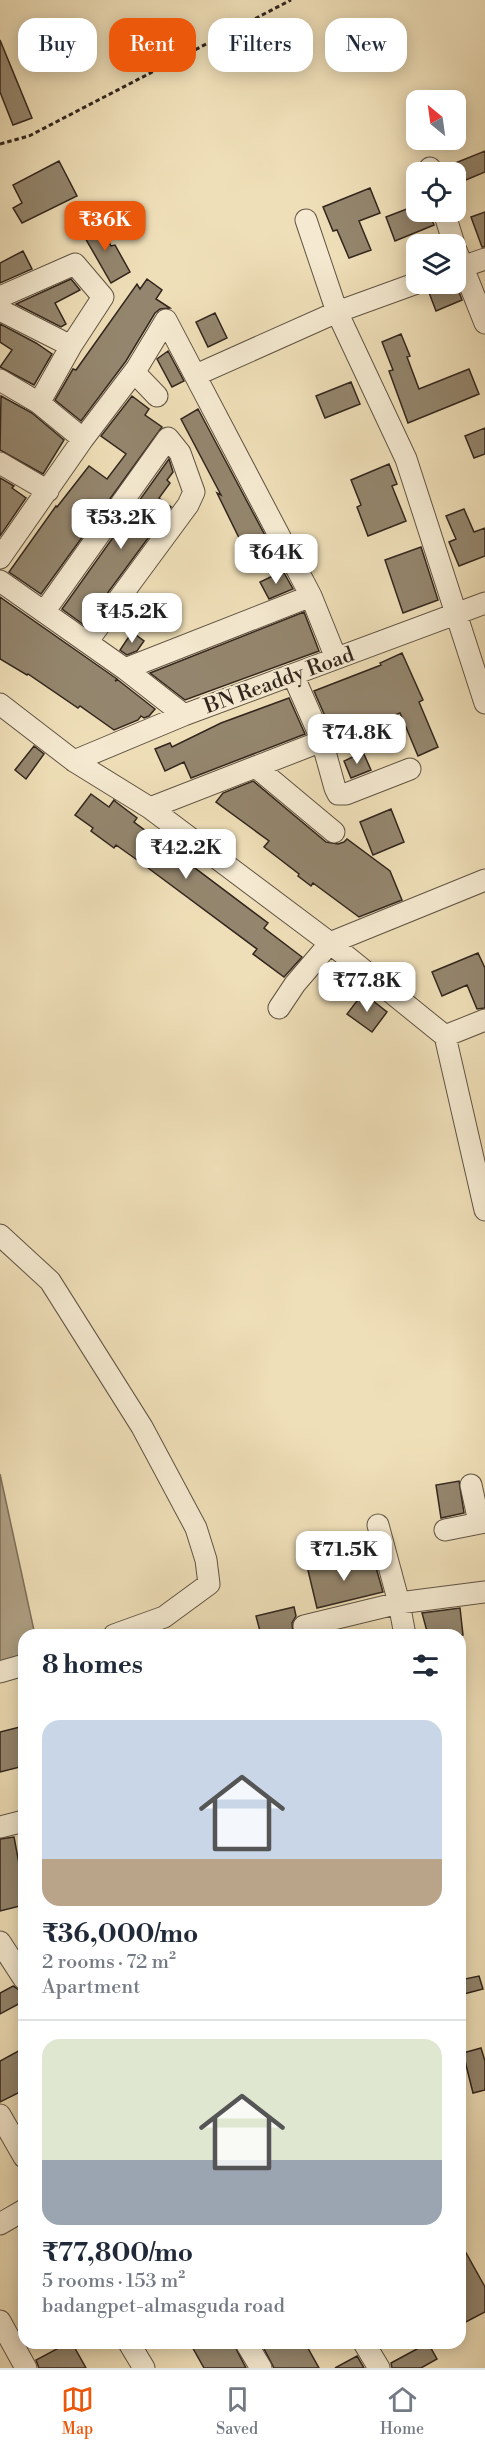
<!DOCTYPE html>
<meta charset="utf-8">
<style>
body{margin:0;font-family:"Libre Bodoni",serif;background:#f6f6f7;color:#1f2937;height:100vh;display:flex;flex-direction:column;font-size:22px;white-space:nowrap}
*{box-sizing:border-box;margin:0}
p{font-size:20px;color:#747a83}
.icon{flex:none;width:33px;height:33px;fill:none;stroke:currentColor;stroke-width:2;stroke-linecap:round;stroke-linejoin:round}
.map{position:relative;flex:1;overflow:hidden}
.details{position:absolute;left:18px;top:1629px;width:448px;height:720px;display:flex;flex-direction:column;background:#fff;border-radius:18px;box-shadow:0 3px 15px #0003}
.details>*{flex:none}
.top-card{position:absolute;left:18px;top:18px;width:450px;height:54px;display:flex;gap:12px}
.needle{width:39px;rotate:331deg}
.buttons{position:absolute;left:406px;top:90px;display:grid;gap:12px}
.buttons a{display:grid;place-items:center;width:60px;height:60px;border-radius:12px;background:#fff;box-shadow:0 3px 15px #0003;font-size:30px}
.price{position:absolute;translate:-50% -51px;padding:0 14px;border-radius:12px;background:#fff;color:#222;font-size:20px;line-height:39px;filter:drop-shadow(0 2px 3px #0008)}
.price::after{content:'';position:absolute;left:50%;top:36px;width:18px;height:14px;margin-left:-9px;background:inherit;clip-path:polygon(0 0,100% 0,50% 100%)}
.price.selected{background:#ea580c;color:#fff}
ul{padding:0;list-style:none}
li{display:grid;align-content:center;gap:12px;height:318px;padding:0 24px}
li+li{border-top:2px solid #e0e1e3}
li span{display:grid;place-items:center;height:186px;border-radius:18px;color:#555}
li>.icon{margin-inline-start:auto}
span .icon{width:108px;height:108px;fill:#fffc;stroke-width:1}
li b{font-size:26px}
h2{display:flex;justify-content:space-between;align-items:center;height:72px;padding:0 24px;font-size:26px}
.chip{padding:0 21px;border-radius:18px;background:#fff;box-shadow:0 3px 15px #0003;font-size:21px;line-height:54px}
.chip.selected{background:#ea580c;color:#fff}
.menu{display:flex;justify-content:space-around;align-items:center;height:84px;border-top:2px solid #e0e1e3;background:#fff;font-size:16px;color:#747a83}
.menu a{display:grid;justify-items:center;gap:3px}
.menu .selected{color:#ea580c}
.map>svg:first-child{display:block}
.water{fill:#afa084;stroke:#7d6f5b;stroke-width:1.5}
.building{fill:#94866e;stroke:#32261e;stroke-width:1.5}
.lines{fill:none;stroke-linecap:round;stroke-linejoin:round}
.minor-casing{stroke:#615444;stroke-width:23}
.path{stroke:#32261e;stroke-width:3;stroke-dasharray:4.5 3;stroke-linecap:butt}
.minor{stroke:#f5ead1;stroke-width:21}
.labels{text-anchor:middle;stroke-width:4.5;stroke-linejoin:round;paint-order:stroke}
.street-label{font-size:21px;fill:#32261e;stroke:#f5ead1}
</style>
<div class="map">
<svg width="485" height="2368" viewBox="0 0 485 2368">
<rect width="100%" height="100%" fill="#efdfb8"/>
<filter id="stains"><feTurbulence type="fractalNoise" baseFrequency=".00333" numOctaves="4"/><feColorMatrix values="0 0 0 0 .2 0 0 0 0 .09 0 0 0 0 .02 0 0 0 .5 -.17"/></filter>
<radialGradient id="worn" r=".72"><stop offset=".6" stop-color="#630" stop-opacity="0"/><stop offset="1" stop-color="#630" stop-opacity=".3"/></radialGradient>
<!-- water -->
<path class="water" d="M 0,1474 L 35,1635 L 24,1635 L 24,1653 L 0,1668 Z"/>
<!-- building -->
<path class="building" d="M 0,40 L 32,118 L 13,125 L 0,92 Z
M 485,151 L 485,172 L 461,182 L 453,164 Z
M 59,161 L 77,196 L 22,223 L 13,208 L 22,203 L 13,185 Z
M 370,188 L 380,213 L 359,221 L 371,250 L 349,258 L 337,230 L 333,231 L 323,207 Z
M 417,205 L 417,212 L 429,212 L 434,225 L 395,241 L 386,217 Z
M 485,212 L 485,247 L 482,247 L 471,217 Z
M 98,220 L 111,246 L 115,245 L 130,272 L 111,283 L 80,229 Z
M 23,251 L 32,269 L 0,283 L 0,263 Z
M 71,279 L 80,290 L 55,303 L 66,324 L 61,327 L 16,304 Z
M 147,279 L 162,290 L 156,299 L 170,308 L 160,309 L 155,313 L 126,361 L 81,421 L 55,400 L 73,369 L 76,370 L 137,284 L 140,289 Z
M 443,284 L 456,284 L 462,300 L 436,311 L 428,290 Z
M 215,313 L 227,338 L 208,347 L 196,322 Z
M 0,324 L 36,343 L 52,354 L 34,385 L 0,367 L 12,350 L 0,342 Z
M 401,334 L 410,356 L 407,357 L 419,389 L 469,369 L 479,394 L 408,423 L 389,371 L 393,370 L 382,342 Z
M 168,351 L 184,381 L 172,387 L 157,359 Z
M 351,382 L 360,404 L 325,418 L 316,396 Z
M 1,396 L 32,413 L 64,440 L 43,474 L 0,450 Z
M 132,396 L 149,409 L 145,415 L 162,427 L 41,594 L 9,572 L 56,506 L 57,507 L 89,466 L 107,479 L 126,454 L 101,436 Z
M 198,409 L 268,541 L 246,552 L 217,493 L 221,495 L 181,419 Z
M 485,428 L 485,454 L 474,458 L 465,436 Z
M 169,459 L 173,472 L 167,480 L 170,483 L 159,498 L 171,507 L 84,625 L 62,609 Z
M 389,464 L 397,484 L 392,486 L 406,521 L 368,536 L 357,507 L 361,505 L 351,480 Z
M 0,478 L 14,486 L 12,488 L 26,498 L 0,536 Z
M 464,509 L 474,532 L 485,528 L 485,556 L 459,566 L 449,542 L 456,539 L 446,516 Z
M 421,547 L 438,600 L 403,613 L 385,560 Z
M 283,571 L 293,589 L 269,599 L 260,582 Z
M 0,597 L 117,679 L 115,681 L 118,680 L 155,709 L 149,716 L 144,718 L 141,716 L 138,720 L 114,730 L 80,706 L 78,708 L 28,674 L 27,675 L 0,659 Z
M 304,612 L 319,651 L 185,700 L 150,673 Z
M 132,632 L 144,641 L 137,651 L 127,655 L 120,650 Z
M 402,653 L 423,700 L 419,702 L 438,747 L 418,756 L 400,713 L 363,727 L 362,722 L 332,732 L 314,691 L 381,665 L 380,663 Z
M 289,698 L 305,734 L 191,778 L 184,762 L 165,771 L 155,749 L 170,743 L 172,747 L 221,723 Z
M 34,746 L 44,754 L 26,779 L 15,770 Z
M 363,752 L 371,770 L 351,778 L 344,761 Z
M 253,781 L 326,842 L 338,844 L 344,842 L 347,839 L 390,871 L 402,900 L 359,917 L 313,883 L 311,886 L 298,876 L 299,874 L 264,847 L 269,841 L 216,802 L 223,793 Z
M 91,794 L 109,807 L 114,800 L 116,802 L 137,818 L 134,822 L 268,923 L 264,928 L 302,957 L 284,977 L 253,954 L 257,949 L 140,862 L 116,845 L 114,848 L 91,831 L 93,828 L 75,815 Z
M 391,809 L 404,842 L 373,855 L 360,822 Z
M 478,953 L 485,968 L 485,1008 L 477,1009 L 467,985 L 442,996 L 432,972 Z
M 363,993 L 387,1012 L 372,1032 L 347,1014 Z
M 459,1481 L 464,1513 L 441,1518 L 436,1485 Z
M 373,1557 L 383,1592 L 317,1608 L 307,1566 L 330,1561 L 332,1567 Z
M 294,1607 L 296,1616 L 292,1623 L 293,1635 L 261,1635 L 256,1616 Z
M 460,1608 L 463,1635 L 428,1635 L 422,1613 Z
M 24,1726 L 24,1766 L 0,1772 L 0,1732 Z
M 14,1837 L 24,1890 L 24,1905 L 0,1911 L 0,1839 Z
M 479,1976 L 483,1989 L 460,1995 L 460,1980 Z
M 13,1986 L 23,1992 L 24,2001 L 0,2014 L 0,1993 Z
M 24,2048 L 24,2090 L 0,2102 L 0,2061 Z
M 481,2048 L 485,2061 L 485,2090 L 473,2093 L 463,2053 Z
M 460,2242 L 485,2287 L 485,2312 L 460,2325 Z
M 68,2343 L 72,2343 L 86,2368 L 39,2368 L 36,2360 Z
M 190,2343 L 233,2343 L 246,2368 L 204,2368 Z
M 261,2343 L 305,2343 L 319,2368 L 274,2368 Z
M 428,2343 L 437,2359 L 421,2368 L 392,2368 L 391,2363 Z
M 357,2356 L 364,2368 L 335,2368 Z"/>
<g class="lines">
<!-- minor casing -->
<g class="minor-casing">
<path id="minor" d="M 430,168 L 431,172
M 444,212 L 454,244
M 306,220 L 337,312 L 406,459 L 485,703
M 456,250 L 485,323
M 456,269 L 485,259
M 0,297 L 75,264 L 103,297 L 71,346
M 0,310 L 71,346 L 39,403
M 134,372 L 157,396
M 196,375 L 337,312 L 417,283
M 0,380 L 39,403 L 83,439
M 0,463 L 48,491
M 0,558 L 83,439 L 137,368 L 166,320 L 311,596 L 336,658
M 0,581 L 125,669 L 184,715
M 44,612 L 168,438 L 180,453 L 194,492 L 188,505 L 87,642
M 125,669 L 311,596
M 0,704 L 74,761 L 150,808 L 330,943 L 445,1036 L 485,1210
M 322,741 L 335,788 L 338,794 L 346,794 L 410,769
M 74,761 L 184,715 L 485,603
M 256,767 L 334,832
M 150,808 L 322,741 L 293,675
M 279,1008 L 295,984 L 330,943 L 485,880
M 445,1036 L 485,1020
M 0,1235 L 50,1281 L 142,1427 L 196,1528 L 206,1560 L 209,1584 L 164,1617 L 114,1635
M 471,1485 L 479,1522
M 378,1525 L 399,1603 L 405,1635
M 445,1530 L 485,1522
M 306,1635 L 304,1626 L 399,1603 L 485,1592
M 0,1672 L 24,1665
M 0,1827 L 24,1821
M 0,1942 L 24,1979
M 0,2115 L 24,2157
M 0,2224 L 24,2210
M 0,2321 L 26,2368
M 129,2343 L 144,2368
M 246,2343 L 261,2368
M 364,2343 L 379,2368"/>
</g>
<!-- path -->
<path class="path" d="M 0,144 L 29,136 L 291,0"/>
<!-- minor -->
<use href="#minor" class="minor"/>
</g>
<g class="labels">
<!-- street labels -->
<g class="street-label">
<text transform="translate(279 680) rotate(-20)" y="7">BN Readdy Road</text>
</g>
</g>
<rect width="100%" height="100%" filter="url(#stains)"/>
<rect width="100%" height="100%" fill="url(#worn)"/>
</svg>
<div class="buttons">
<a><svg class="needle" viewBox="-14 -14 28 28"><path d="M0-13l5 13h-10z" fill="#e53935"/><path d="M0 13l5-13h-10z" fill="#747a83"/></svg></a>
<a><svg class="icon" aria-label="locate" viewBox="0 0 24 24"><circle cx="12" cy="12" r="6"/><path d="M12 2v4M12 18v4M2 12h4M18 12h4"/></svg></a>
<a><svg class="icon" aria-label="layers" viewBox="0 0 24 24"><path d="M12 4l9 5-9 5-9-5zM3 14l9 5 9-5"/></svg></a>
</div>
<b class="price selected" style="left:105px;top:252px">₹36K</b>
<b class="price" style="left:121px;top:550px">₹53.2K</b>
<b class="price" style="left:276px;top:585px">₹64K</b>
<b class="price" style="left:132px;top:644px">₹45.2K</b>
<b class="price" style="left:357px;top:765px">₹74.8K</b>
<b class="price" style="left:186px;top:880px">₹42.2K</b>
<b class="price" style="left:367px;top:1013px">₹77.8K</b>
<b class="price" style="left:344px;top:1582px">₹71.5K</b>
<div class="top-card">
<a class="chip">Buy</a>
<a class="chip selected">Rent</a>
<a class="chip">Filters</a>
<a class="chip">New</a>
</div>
<section class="details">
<h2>8 homes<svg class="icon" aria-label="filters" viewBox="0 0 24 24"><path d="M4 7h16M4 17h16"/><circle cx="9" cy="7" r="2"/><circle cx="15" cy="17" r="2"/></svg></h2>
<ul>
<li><span style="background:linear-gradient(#c9d6e8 75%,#b9a48a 0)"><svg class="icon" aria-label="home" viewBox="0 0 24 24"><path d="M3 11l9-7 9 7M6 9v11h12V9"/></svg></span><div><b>₹36,000/mo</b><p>2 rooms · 72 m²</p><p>Apartment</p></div></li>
<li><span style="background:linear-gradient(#dfe7d0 65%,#9aa5b1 0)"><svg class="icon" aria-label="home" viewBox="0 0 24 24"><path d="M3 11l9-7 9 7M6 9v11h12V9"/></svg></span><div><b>₹77,800/mo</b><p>5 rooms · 153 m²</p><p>badangpet-almasguda road</p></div></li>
</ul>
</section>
</div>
<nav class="menu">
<a class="selected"><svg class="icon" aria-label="map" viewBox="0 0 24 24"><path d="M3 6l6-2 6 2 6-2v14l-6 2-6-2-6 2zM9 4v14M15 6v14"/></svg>Map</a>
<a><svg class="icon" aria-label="saved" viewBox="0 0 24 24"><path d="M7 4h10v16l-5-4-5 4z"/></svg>Saved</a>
<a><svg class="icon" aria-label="home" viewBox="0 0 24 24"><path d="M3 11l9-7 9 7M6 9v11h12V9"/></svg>Home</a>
</nav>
